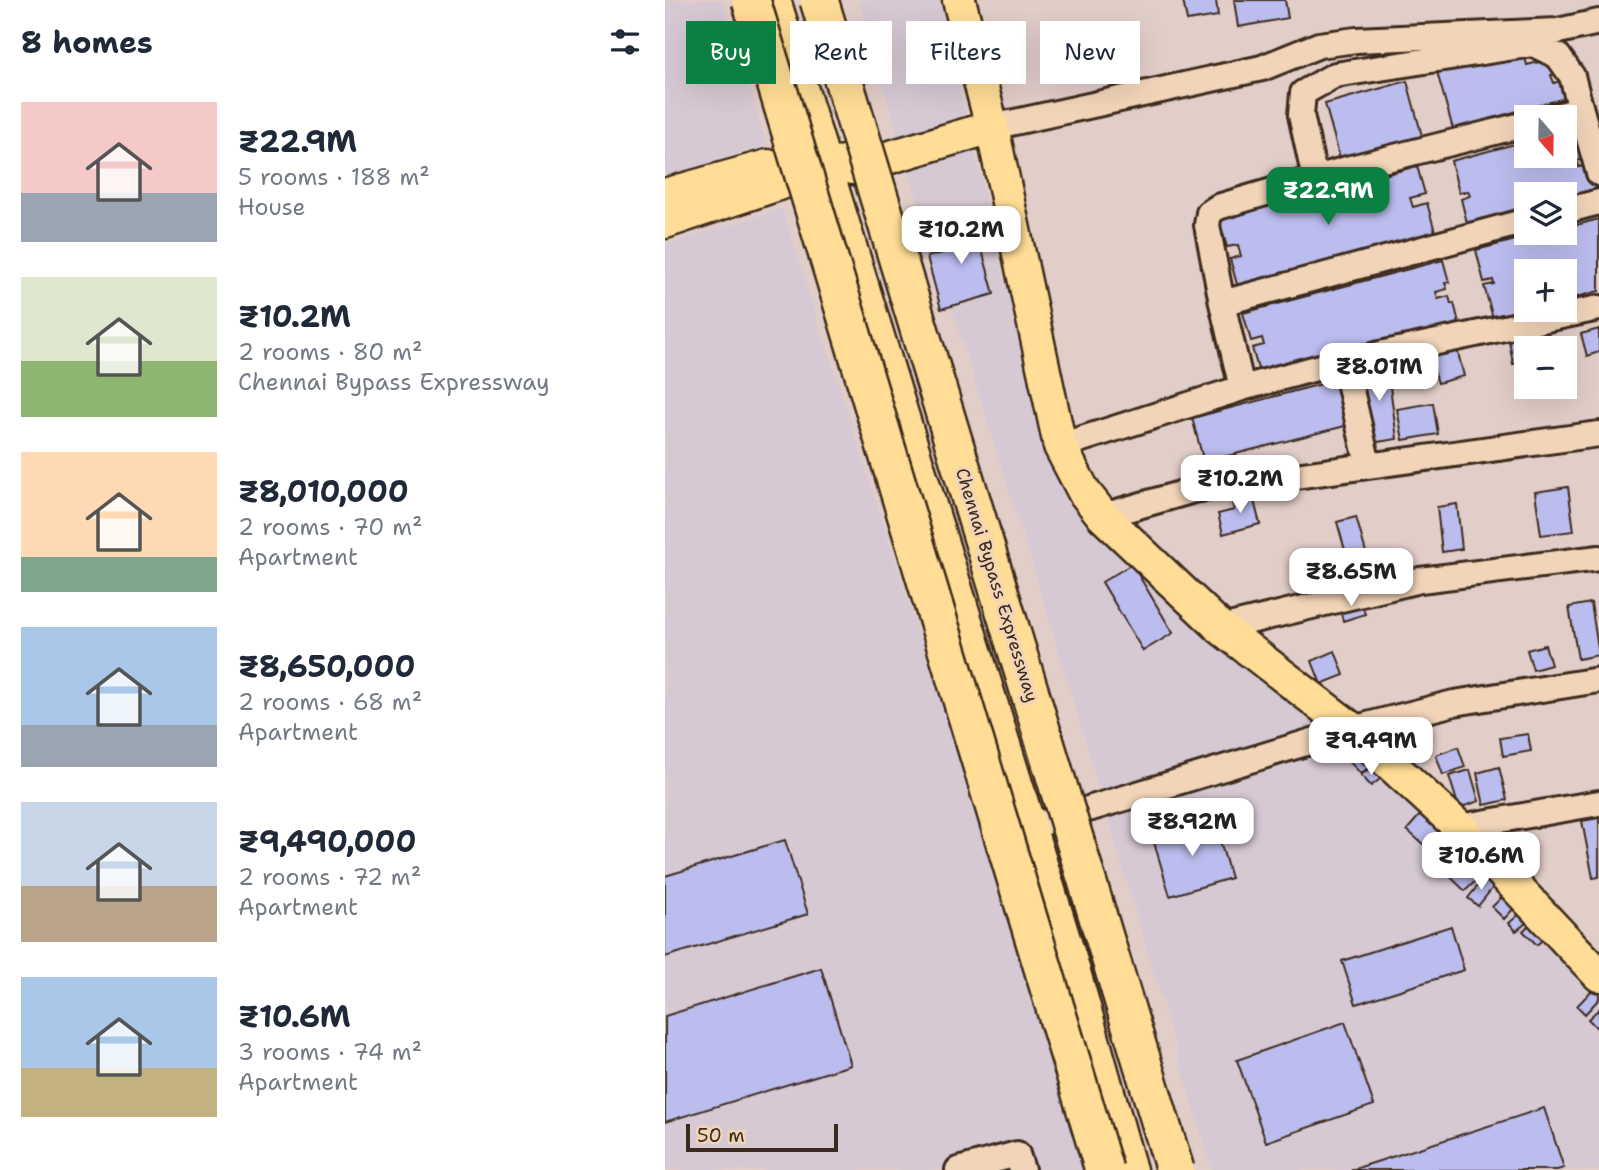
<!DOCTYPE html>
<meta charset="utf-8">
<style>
body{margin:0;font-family:"Shantell Sans",sans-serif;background:#f6f6f7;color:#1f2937;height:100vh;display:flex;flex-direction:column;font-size:26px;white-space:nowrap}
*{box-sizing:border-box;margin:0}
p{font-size:23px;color:#747a83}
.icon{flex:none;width:38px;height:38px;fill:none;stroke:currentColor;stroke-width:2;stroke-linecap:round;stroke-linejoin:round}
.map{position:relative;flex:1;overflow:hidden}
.details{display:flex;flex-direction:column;background:#fff;width:665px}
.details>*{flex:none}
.top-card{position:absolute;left:21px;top:21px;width:665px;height:63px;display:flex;gap:14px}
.needle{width:46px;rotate:160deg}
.tools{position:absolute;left:849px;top:105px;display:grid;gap:14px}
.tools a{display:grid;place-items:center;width:63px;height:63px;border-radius:0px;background:#fff;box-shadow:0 7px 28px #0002;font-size:35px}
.scale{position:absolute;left:21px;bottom:18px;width:152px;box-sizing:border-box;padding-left:7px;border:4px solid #3b2a1e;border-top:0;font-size:19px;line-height:24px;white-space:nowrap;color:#3b2a1e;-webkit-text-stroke:5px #f2d5b9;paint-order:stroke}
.price{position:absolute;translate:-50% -60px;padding:0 16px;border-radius:14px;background:#fff;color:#222;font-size:23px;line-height:46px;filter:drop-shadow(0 2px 4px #0008)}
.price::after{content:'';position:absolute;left:50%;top:42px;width:21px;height:16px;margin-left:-10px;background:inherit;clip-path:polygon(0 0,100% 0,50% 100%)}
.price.current{background:#0b8043;color:#fff}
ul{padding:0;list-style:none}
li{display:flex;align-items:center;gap:21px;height:175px;padding:0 21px}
li span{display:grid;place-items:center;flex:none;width:196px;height:140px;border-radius:0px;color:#555}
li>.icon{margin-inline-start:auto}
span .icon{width:84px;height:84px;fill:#fffc;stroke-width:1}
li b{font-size:30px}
h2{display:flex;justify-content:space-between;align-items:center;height:84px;padding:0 21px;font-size:30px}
.chip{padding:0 24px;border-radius:0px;background:#fff;box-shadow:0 7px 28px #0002;font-size:24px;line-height:63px}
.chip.current{background:#0b8043;color:#fff}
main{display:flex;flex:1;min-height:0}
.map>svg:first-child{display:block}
.built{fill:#d7c9d4}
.building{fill:#bcbdef;stroke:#3b2a1e;stroke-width:2}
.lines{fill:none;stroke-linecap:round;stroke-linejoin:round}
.minor-casing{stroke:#3b2a1e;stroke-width:30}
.major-casing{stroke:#3b2a1e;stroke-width:37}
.minor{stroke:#f2d5b9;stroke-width:24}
.major{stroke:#ffdd96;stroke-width:32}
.highway-bridge-casing{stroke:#3b2a1e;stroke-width:42;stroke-linecap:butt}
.highway-bridge{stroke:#ffdd96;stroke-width:37}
.labels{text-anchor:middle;stroke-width:6;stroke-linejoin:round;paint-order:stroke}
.street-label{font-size:18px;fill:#3b2a1e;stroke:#f2d5b9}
</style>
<main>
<section class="details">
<h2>8 homes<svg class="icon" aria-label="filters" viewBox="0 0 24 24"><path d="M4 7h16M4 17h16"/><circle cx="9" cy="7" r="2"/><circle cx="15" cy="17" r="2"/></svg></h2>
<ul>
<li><span style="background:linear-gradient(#f6c9c9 65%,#9aa5b1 0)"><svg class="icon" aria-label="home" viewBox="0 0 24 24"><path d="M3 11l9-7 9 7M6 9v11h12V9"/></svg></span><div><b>₹22.9M</b><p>5 rooms · 188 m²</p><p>House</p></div></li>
<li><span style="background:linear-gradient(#dfe7d0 60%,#8fb573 0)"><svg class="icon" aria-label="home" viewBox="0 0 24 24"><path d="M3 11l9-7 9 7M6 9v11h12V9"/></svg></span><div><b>₹10.2M</b><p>2 rooms · 80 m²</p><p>Chennai Bypass Expressway</p></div></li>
<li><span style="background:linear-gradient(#ffd9b3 75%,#7fa58c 0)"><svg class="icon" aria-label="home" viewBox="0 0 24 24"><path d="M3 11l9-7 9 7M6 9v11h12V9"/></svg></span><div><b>₹8,010,000</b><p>2 rooms · 70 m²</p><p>Apartment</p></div></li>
<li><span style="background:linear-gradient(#a9c7e8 70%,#9aa5b1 0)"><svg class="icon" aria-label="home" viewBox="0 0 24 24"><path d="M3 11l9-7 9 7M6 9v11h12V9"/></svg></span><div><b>₹8,650,000</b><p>2 rooms · 68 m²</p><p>Apartment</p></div></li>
<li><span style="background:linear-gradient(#c9d6e8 60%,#b9a48a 0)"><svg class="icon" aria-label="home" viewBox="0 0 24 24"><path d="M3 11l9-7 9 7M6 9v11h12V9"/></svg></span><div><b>₹9,490,000</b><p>2 rooms · 72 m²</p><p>Apartment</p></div></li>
<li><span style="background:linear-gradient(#a9c7e8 65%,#c2b280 0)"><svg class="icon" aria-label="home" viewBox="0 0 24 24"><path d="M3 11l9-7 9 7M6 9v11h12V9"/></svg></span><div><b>₹10.6M</b><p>3 rooms · 74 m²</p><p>Apartment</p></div></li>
</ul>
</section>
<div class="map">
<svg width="934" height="1170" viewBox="0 0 934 1170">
<rect width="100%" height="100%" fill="#e2cec9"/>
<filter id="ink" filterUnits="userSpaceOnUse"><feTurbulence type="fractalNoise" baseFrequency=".0143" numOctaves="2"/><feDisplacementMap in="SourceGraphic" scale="14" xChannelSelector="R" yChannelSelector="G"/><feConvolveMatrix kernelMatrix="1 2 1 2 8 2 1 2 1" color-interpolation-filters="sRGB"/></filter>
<g filter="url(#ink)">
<!-- built -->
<path class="built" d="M 0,0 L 58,0 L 102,146 L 0,176 Z
M 193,0 L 274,0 L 368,404 L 411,510 L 537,627 L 739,798 L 934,1000 L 934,1170 L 547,1170 L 373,583 L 251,195 Z
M 117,208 L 329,868 L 419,1170 L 0,1170 L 0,245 Z"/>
<!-- building -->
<path class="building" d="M 518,0 L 551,0 L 553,16 L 522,21 Z
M 569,0 L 620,0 L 623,18 L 573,27 Z
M 858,49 L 862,65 L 886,59 L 891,74 L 886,75 L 889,83 L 902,79 L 907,96 L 788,129 L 772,72 Z
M 742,81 L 757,136 L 675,158 L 660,104 Z
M 918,126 L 923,158 L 912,161 L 914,167 L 924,165 L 934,184 L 934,193 L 900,202 L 900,194 L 861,194 L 861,212 L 803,227 L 796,199 L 805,196 L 803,191 L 794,193 L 786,161 L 861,141 L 861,156 L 900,156 L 900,131 Z
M 752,166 L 760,194 L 745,198 L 748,207 L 762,203 L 771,235 L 573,288 L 565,259 L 576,256 L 573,245 L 562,247 L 554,220 Z
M 308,217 L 329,294 L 276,309 L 262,257 L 285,251 L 277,225 Z
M 934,219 L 934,291 L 900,300 L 900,271 L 861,271 L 861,310 L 828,318 L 819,286 L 829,284 L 828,280 L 819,282 L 811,250 L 879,233 L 900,233 L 900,228 Z
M 778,260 L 784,282 L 780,283 L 782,289 L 771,292 L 773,299 L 784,296 L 786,304 L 789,303 L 794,323 L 595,376 L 587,348 L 599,345 L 597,338 L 586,341 L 578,313 Z
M 934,329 L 934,352 L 922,356 L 916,334 Z
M 862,331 L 865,348 L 861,348 L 861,362 L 848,364 L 843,334 Z
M 792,349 L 799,376 L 773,383 L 765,357 Z
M 722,364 L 732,439 L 706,443 L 695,368 Z
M 672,380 L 684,425 L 539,462 L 527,418 Z
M 768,403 L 773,434 L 738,440 L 732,409 Z
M 903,487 L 909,531 L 876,535 L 870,492 Z
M 587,493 L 595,524 L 558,534 L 553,514 L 569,510 L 566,499 Z
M 792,504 L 797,549 L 777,552 L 772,507 Z
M 691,517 L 704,563 L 685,568 L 672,522 Z
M 467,564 L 508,633 L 478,651 L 437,582 Z
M 694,595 L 700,614 L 678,621 L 673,601 Z
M 926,603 L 934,655 L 913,659 L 904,607 Z
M 880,645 L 886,665 L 868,670 L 862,650 Z
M 670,651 L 679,675 L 656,684 L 647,661 Z
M 863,734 L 866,751 L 838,756 L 835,738 Z
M 793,747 L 800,767 L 778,775 L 771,755 Z
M 692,752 L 705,766 L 696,774 L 683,760 Z
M 706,767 L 715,779 L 706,786 L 696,775 Z
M 834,767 L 842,800 L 819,805 L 812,773 Z
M 805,770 L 814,801 L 794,808 L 784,776 Z
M 755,815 L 783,839 L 770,855 L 742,830 Z
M 934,818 L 934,877 L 928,878 L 917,821 Z
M 549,821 L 566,878 L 505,896 L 488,839 Z
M 120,840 L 143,914 L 0,957 L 0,876 Z
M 787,852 L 813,879 L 800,891 L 774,866 Z
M 819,878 L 829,886 L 813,906 L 803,898 Z
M 842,892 L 853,904 L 839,919 L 827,907 Z
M 858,911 L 866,919 L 851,931 L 844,923 Z
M 866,923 L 880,937 L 872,945 L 858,931 Z
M 786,926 L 799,970 L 691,1004 L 677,961 Z
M 156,968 L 186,1065 L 0,1122 L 0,1016 Z
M 928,989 L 934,994 L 934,999 L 920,1014 L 912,1006 Z
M 934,1009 L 934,1028 L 933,1029 L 923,1019 Z
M 680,1022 L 709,1105 L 601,1142 L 572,1060 Z
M 879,1108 L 899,1168 L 892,1170 L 686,1170 Z"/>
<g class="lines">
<!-- minor casing -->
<g class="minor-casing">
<path id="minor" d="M 887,117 L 916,110 L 934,173
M 327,127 L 597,68 L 654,45 L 691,40 L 893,31 L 934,22
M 650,179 L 636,115 L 638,93 L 670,75 L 868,44 L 893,56 L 907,76 L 916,110
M 900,211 L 934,202
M 557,303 L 542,225 L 544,213 L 553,207 L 682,169 L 861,124
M 577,388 L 557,303 L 861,221
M 395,446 L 577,388 L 659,366
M 703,465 L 680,364 L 715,354 L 934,308
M 438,516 L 529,490 L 934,434
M 556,628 L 755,580 L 934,558
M 364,827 L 687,729 L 789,703 L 934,680
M 794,827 L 934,803
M 293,1170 L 352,1154 L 357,1170"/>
</g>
<!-- major casing -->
<g class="major-casing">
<path id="major" d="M 109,0 L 407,965 L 465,1170
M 294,0 L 327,127 L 395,446 L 419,492 L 438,516 L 556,628 L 687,729 L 794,827 L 934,975
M 188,168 L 327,127
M 0,195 L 103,166
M 0,222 L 185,160"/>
</g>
<!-- minor -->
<use href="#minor" class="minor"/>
<!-- major -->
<use href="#major" class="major"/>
<!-- highway-bridge casing -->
<g class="highway-bridge-casing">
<path id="highway-bridge" d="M 86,0 L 439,1170
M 154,0 L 510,1170"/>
</g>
<!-- highway-bridge -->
<use href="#highway-bridge" class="highway-bridge"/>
</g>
</g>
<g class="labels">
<!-- street labels -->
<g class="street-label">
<text transform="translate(332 585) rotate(73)" y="6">Chennai Bypass Expressway</text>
</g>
</g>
</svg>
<div class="tools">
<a><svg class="needle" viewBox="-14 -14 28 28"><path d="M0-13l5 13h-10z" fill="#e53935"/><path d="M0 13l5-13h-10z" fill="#747a83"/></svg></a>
<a><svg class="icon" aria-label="layers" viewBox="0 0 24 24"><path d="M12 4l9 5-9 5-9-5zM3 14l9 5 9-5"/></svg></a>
<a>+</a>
<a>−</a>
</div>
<div class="scale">50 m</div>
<b class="price current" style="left:663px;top:227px">₹22.9M</b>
<b class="price" style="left:296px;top:266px">₹10.2M</b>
<b class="price" style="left:714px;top:403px">₹8.01M</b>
<b class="price" style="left:575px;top:515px">₹10.2M</b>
<b class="price" style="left:686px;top:608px">₹8.65M</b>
<b class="price" style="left:706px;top:777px">₹9.49M</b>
<b class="price" style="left:527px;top:858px">₹8.92M</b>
<b class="price" style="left:816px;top:892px">₹10.6M</b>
<div class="top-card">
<a class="chip current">Buy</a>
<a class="chip">Rent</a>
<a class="chip">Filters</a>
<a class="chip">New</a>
</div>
</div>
</main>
